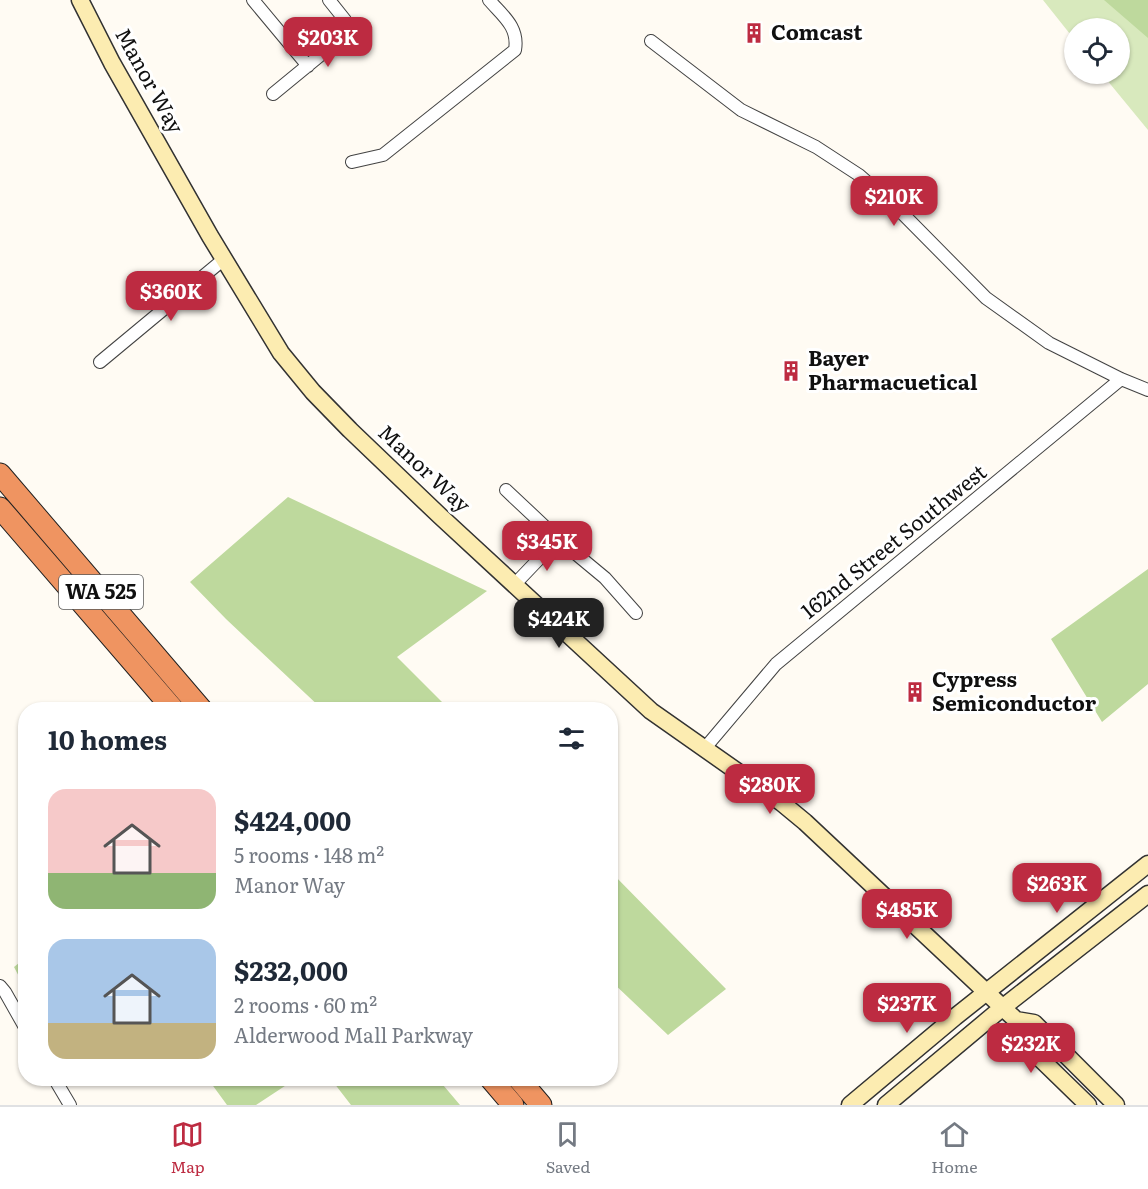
<!DOCTYPE html>
<meta charset="utf-8">
<style>
body{margin:0;font-family:Literata,serif;background:#f6f6f7;color:#1f2937;height:100vh;display:flex;flex-direction:column;font-size:22px;white-space:nowrap}
*{box-sizing:border-box;margin:0}
p{font-size:20px;color:#747a83}
.icon{flex:none;width:33px;height:33px;fill:none;stroke:currentColor;stroke-width:2;stroke-linecap:round;stroke-linejoin:round}
.map{position:relative;flex:1;overflow:hidden}
.sheet{position:absolute;left:18px;top:702px;width:600px;height:384px;display:flex;flex-direction:column;background:#fff;border-radius:24px;box-shadow:0 2px 4px #0004}
.sheet>*{flex:none}
.buttons{position:absolute;left:1064px;top:18px;display:grid;gap:12px}
.buttons a{display:grid;place-items:center;width:66px;height:66px;border-radius:50%;background:#fff;box-shadow:0 2px 4px #0004;font-size:30px}
.price{position:absolute;translate:-50% -51px;padding:0 14px;border-radius:12px;background:#bd2b41;color:#fff;font-size:20px;line-height:39px;filter:drop-shadow(0 2px 3px #0008)}
.price::after{content:'';position:absolute;left:50%;top:36px;width:18px;height:14px;margin-left:-9px;background:inherit;clip-path:polygon(0 0,100% 0,50% 100%)}
.price.active{background:#222;color:#fff}
ul{padding:0;list-style:none}
li{display:flex;align-items:center;gap:18px;height:150px;padding:0 30px}
li span{display:grid;place-items:center;flex:none;width:168px;height:120px;border-radius:18px;color:#555}
li>.icon{margin-inline-start:auto}
span .icon{width:72px;height:72px;fill:#fffc;stroke-width:1}
li b{font-size:26px}
h2{display:flex;justify-content:space-between;align-items:center;height:72px;padding:0 30px;font-size:26px}
.tab-bar{display:flex;justify-content:space-around;align-items:center;height:84px;border-top:2px solid #e0e1e3;background:#fff;font-size:16px;color:#747a83}
.tab-bar a{display:grid;justify-items:center;gap:3px}
.tab-bar .active{color:#bd2b41}
.map>svg:first-child{display:block}
.green{fill:#d8e9bd}
.forest{fill:#bed99d}
.lines{fill:none;stroke-linecap:round;stroke-linejoin:round}
.street-casing{stroke:#434343;stroke-width:14}
.secondary-casing{stroke:#323232;stroke-width:19}
.highway-casing{stroke:#212121;stroke-width:23}
.street{stroke:#fff;stroke-width:12}
.secondary{stroke:#fcecb1;stroke-width:16}
.highway{stroke:#ef9461;stroke-width:21}
.labels{text-anchor:middle;stroke-width:6;stroke-linejoin:round;paint-order:stroke}
.shield{fill:#fff;stroke:#585858;stroke-width:1.5}
.shield-label{font-size:20px;font-weight:bold;fill:#101010}
.poi-label{font-size:21px;font-weight:bold;fill:#101010;stroke:#fff;text-anchor:start}
.street-label{font-size:21px;fill:#101010;stroke:#fff}
</style>
<div class="map">
<svg width="1148" height="1105" viewBox="0 0 1148 1105">
<rect width="100%" height="100%" fill="#fffbf3"/>
<!-- green -->
<path class="green" d="M 1043,0 L 1148,0 L 1148,130 L 1102,74 L 1119,74 L 1119,28 L 1074,28 L 1074,39 Z"/>
<!-- forest -->
<path class="forest" d="M 1104,0 L 1148,0 L 1148,38 Z
M 288,497 L 487,591 L 397,657 L 449,709 L 322,709 L 226,619 L 190,582 Z
M 1148,569 L 1148,684 L 1102,722 L 1051,639 Z
M 611,872 L 726,989 L 668,1035 L 611,981 Z
M 25,958 L 25,988 L 14,967 Z
M 208,1079 L 438,1079 L 460,1105 L 351,1105 L 334,1083 L 294,1080 L 256,1105 L 227,1105 Z"/>
<g class="lines">
<!-- street casing -->
<g class="street-casing">
<path id="street" d="M 253,0 L 308,66
M 651,41 L 741,110 L 816,147 L 859,175 L 901,212 L 986,298 L 1049,343 L 1121,379 L 1148,390
M 273,94 L 340,39 L 344,31 L 345,20 L 329,0
M 352,162 L 383,155 L 515,50 C 519,27 503,16 489,0
M 100,362 L 224,259
M 506,490 L 558,539 L 605,578 L 636,613
M 514,585 L 558,539
M 705,748 L 776,664 L 1121,379
M 0,986 L 5,992 L 26,1029
M 54,1078 L 70,1105"/>
</g>
<!-- secondary casing -->
<g class="secondary-casing">
<path id="secondary" d="M 80,0 L 112,63 L 210,236 L 281,353 L 313,392 L 350,430 L 440,516 L 651,711 L 782,803 L 805,822 L 1016,1020 L 1034,1023 L 1116,1105
M 1016,1020 L 1019,1038 L 1088,1105
M 850,1105 L 955,1017 L 1148,864
M 886,1105 L 1002,1008 L 1148,894"/>
</g>
<!-- highway casing -->
<g class="highway-casing">
<path id="highway" d="M 0,474 L 202,710
M 0,508 L 174,710
M 490,1078 L 513,1105
M 518,1078 L 541,1105"/>
</g>
<!-- street -->
<use href="#street" class="street"/>
<!-- secondary -->
<use href="#secondary" class="secondary"/>
<!-- highway -->
<use href="#highway" class="highway"/>
</g>
<!-- icons -->
<defs>
<g id="building-bare" transform="scale(1.62)"><path d="M-4-6H4V6H1V3H-1V6H-4ZM-2.5-4.3h1.7v1.8h-1.7ZM.8-4.3h1.7v1.8H.8ZM-2.5-1h1.7V.8h-1.7ZM.8-1h1.7V.8H.8Z" fill="#bd2b41" stroke="#fff" stroke-width="2.5" paint-order="stroke"/></g>
</defs>
<g fill-rule="evenodd">
<use href="#building-bare" x="754" y="33"/>
<use href="#building-bare" x="791" y="371"/>
<use href="#building-bare" x="915" y="692"/>
</g>
<g class="labels">
<!-- shield labels -->
<rect class="shield" x="59" y="575" width="84" height="34" rx="4.5"/>
<g class="shield-label">
<text x="101" y="599">WA 525</text>
</g>
<!-- poi labels -->
<g class="poi-label">
<text x="771" y="40">Comcast</text>
<text x="808" y="366">Bayer<tspan x="808" dy="24">Pharmacuetical</tspan></text>
<text x="932" y="687">Cypress<tspan x="932" dy="24">Semiconductor</tspan></text>
</g>
<!-- street labels -->
<g class="street-label">
<text transform="translate(149 81) rotate(61)" y="7">Manor Way</text>
<text transform="translate(424 469) rotate(43)" y="7">Manor Way</text>
<text transform="translate(894 542) rotate(-39)" y="7">162nd Street Southwest</text>
</g>
</g>
</svg>
<div class="buttons">
<a><svg class="icon" aria-label="locate" viewBox="0 0 24 24"><circle cx="12" cy="12" r="6"/><path d="M12 2v4M12 18v4M2 12h4M18 12h4"/></svg></a>
</div>
<b class="price" style="left:328px;top:68px">$203K</b>
<b class="price" style="left:894px;top:227px">$210K</b>
<b class="price" style="left:171px;top:322px">$360K</b>
<b class="price" style="left:547px;top:572px">$345K</b>
<b class="price active" style="left:559px;top:649px">$424K</b>
<b class="price" style="left:770px;top:815px">$280K</b>
<b class="price" style="left:1057px;top:914px">$263K</b>
<b class="price" style="left:907px;top:940px">$485K</b>
<b class="price" style="left:907px;top:1034px">$237K</b>
<b class="price" style="left:1031px;top:1074px">$232K</b>
<section class="sheet">
<h2>10 homes<svg class="icon" aria-label="filters" viewBox="0 0 24 24"><path d="M4 7h16M4 17h16"/><circle cx="9" cy="7" r="2"/><circle cx="15" cy="17" r="2"/></svg></h2>
<ul>
<li><span style="background:linear-gradient(#f6c9c9 70%,#8fb573 0)"><svg class="icon" aria-label="home" viewBox="0 0 24 24"><path d="M3 11l9-7 9 7M6 9v11h12V9"/></svg></span><div><b>$424,000</b><p>5 rooms · 148 m²</p><p>Manor Way</p></div></li>
<li><span style="background:linear-gradient(#a9c7e8 70%,#c2b280 0)"><svg class="icon" aria-label="home" viewBox="0 0 24 24"><path d="M3 11l9-7 9 7M6 9v11h12V9"/></svg></span><div><b>$232,000</b><p>2 rooms · 60 m²</p><p>Alderwood Mall Parkway</p></div></li>
</ul>
</section>
</div>
<nav class="tab-bar">
<a class="active"><svg class="icon" aria-label="map" viewBox="0 0 24 24"><path d="M3 6l6-2 6 2 6-2v14l-6 2-6-2-6 2zM9 4v14M15 6v14"/></svg>Map</a>
<a><svg class="icon" aria-label="saved" viewBox="0 0 24 24"><path d="M7 4h10v16l-5-4-5 4z"/></svg>Saved</a>
<a><svg class="icon" aria-label="home" viewBox="0 0 24 24"><path d="M3 11l9-7 9 7M6 9v11h12V9"/></svg>Home</a>
</nav>
